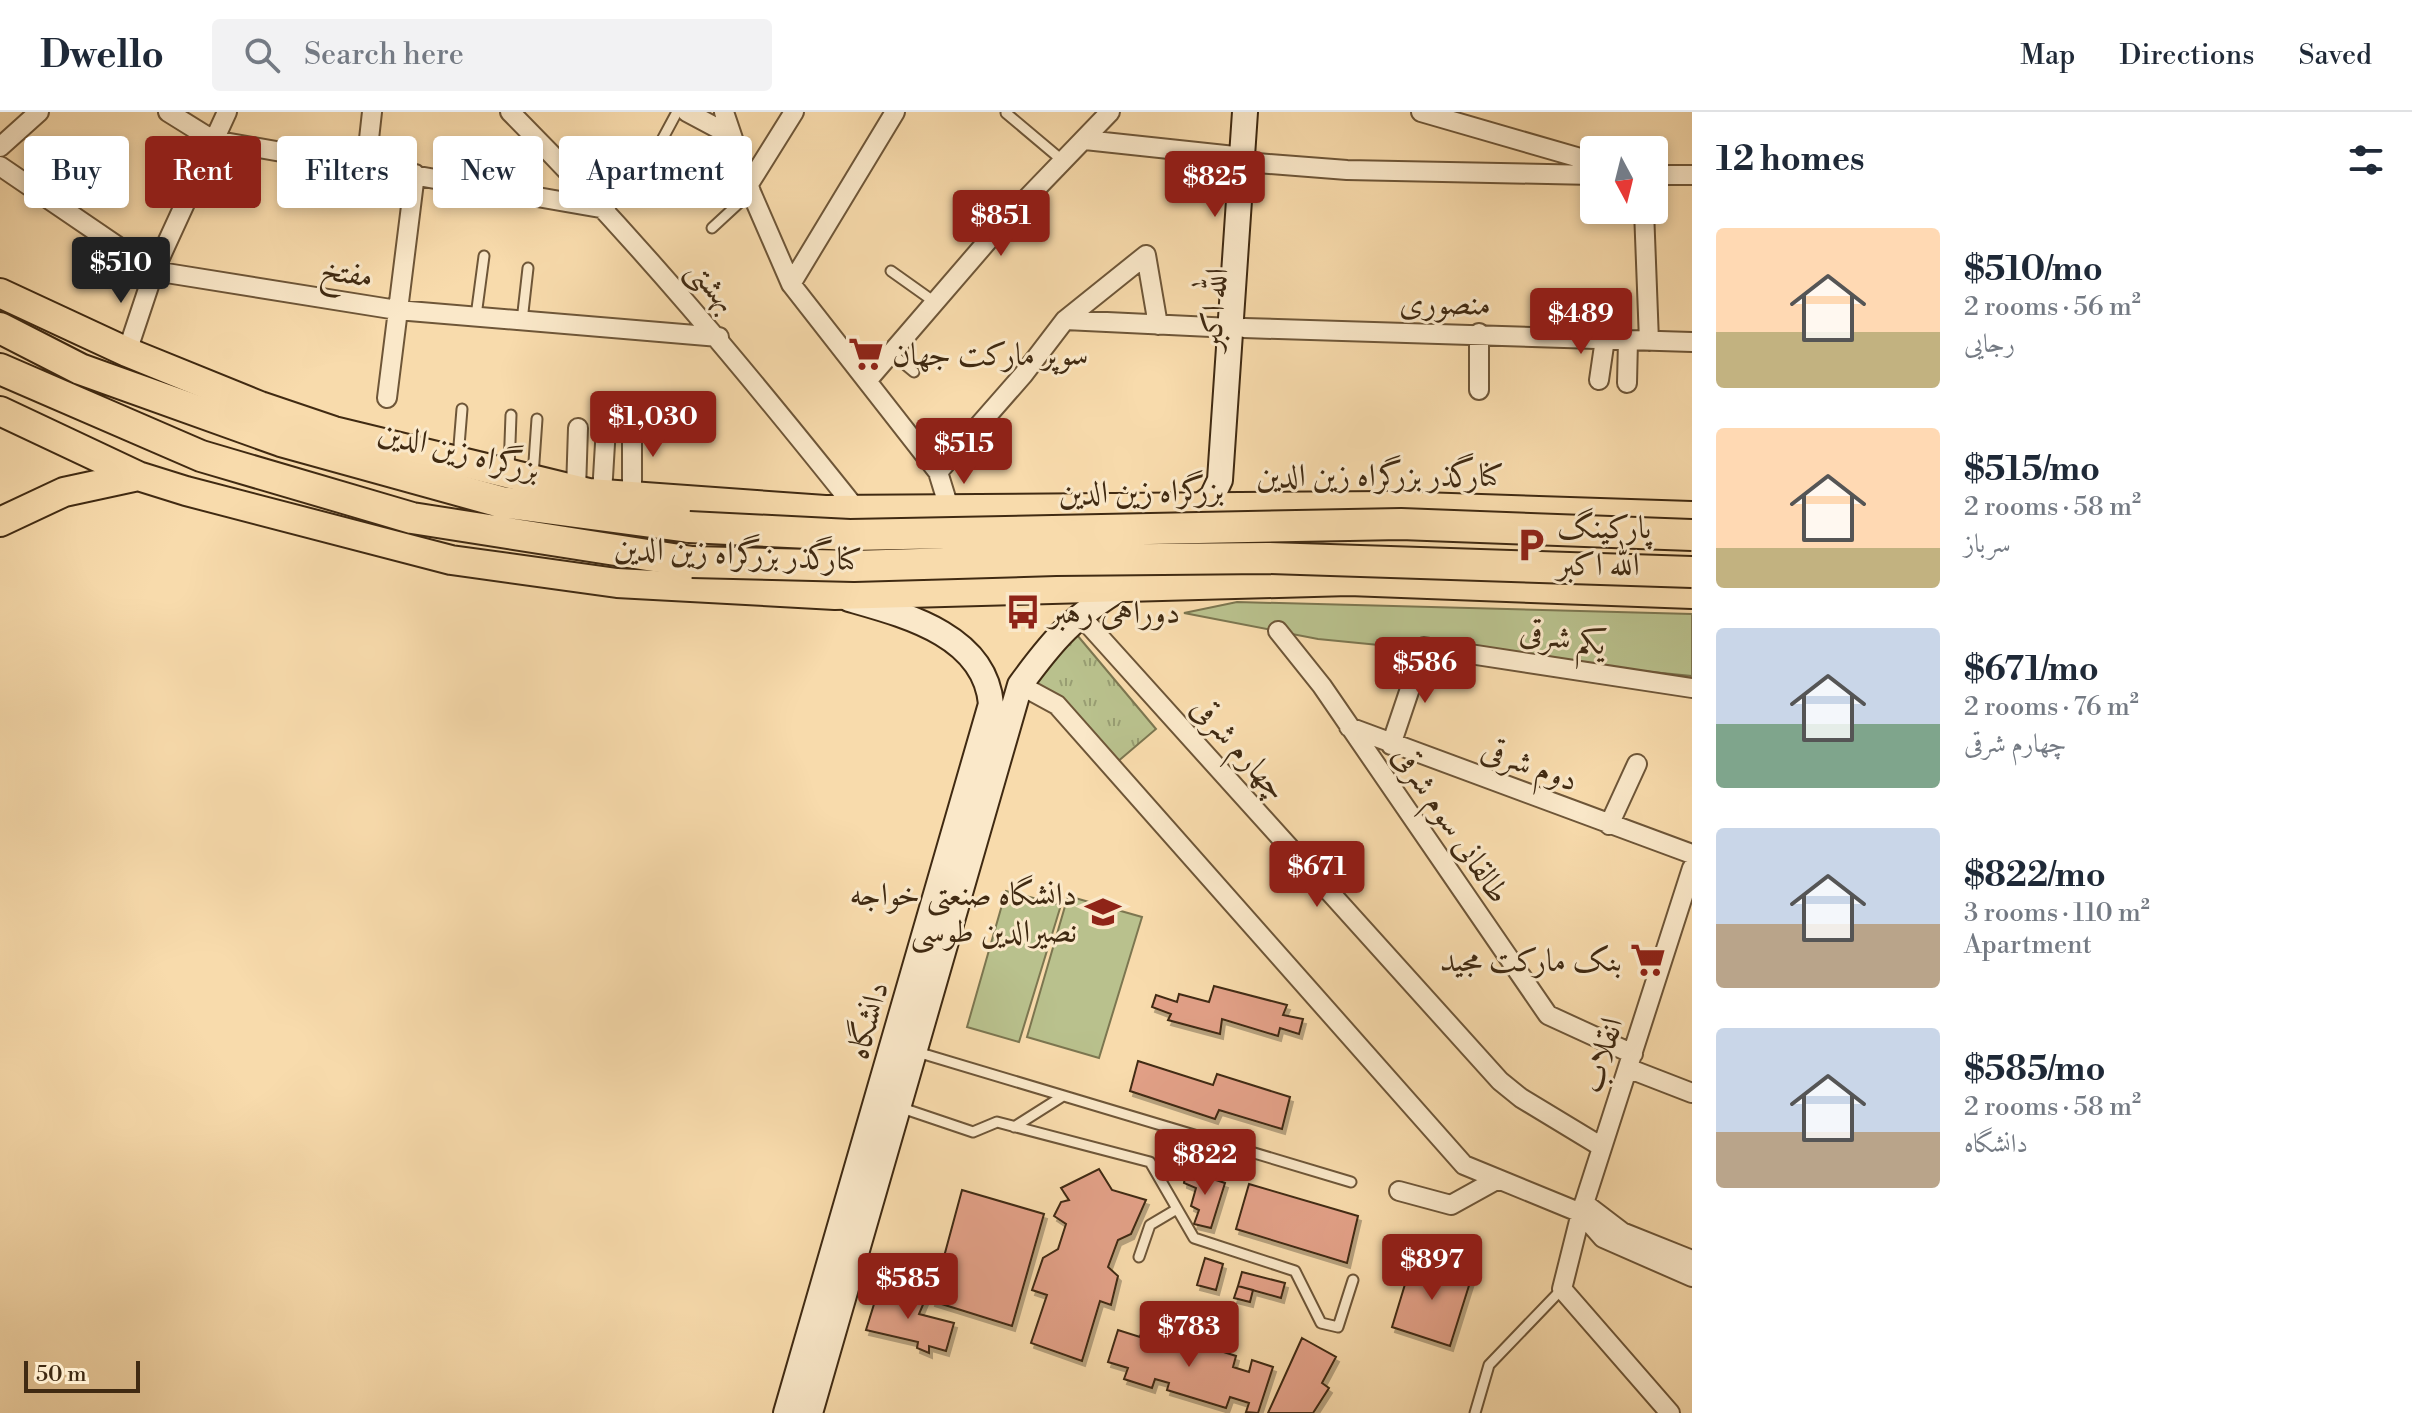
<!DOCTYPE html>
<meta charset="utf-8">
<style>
body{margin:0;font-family:"Libre Bodoni",Amiri,serif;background:#f2f2f3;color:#1f2937;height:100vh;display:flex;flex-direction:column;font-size:30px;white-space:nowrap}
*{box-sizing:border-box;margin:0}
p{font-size:26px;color:#747a83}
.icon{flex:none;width:44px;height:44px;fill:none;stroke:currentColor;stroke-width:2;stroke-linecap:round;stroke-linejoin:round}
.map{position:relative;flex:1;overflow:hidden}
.panel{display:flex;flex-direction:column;background:#fff;width:720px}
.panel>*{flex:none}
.hud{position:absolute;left:24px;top:24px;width:760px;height:72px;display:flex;gap:16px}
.needle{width:52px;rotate:173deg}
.fabs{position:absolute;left:1580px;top:24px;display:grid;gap:16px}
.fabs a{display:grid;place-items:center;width:88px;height:88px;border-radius:8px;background:#fff;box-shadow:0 4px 12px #0003;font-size:40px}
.scale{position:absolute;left:24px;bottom:20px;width:116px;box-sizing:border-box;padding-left:8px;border:4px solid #402a12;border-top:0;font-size:22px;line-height:28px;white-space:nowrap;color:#402a12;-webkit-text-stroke:6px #fae8c9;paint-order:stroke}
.price{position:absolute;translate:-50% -68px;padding:0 18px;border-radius:8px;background:#8f2418;color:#fff;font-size:26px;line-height:52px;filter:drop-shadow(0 2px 4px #0008)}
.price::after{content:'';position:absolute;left:50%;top:48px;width:24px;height:18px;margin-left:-12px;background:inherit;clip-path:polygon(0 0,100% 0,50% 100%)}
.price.selected{background:#222;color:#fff}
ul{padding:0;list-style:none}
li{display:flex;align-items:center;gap:24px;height:200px;padding:0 24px}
li span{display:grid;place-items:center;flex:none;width:224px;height:160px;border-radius:8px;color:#555}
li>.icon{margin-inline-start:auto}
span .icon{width:96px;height:96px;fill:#fffc;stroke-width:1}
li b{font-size:34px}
h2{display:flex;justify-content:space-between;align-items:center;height:96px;padding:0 24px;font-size:34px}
.chip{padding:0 28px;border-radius:8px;background:#fff;box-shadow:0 4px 12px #0003;font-size:28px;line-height:72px}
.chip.selected{background:#8f2418;color:#fff}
header{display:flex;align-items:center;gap:48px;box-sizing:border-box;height:112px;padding:0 40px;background:#fff;border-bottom:2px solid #e0e1e3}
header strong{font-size:38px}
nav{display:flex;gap:44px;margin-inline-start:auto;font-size:28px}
.search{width:560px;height:72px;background:#f2f2f3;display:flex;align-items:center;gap:20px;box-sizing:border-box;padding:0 28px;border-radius:8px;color:#747a83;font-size:30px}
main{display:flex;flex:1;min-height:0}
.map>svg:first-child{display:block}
.grass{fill:#b9c18d;stroke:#7c7650;stroke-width:2}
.park{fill:url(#park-tufts);stroke:#7c7650;stroke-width:2}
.building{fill:#e3a188;stroke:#402a12;stroke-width:2;filter:url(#shadow)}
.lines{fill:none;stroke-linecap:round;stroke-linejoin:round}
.service-casing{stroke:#6e5638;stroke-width:13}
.minor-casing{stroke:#6e5638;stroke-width:22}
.secondary-casing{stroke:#402a12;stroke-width:28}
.primary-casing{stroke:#402a12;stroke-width:32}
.trunk-casing{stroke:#402a12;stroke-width:34}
.service{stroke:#fae8c9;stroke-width:9}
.minor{stroke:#fae8c9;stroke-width:18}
.secondary{stroke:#fae8c9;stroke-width:24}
.primary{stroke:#f8dbac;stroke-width:28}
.trunk{stroke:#f8dbac;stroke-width:30}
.trunk-bridge-casing{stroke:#402a12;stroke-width:34;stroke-linecap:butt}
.trunk-bridge{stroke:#f8dbac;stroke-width:30}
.labels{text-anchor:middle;stroke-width:6;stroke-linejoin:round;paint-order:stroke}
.street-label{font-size:32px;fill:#402a12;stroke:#fae8c9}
.poi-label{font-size:32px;fill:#402a12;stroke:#fae8c9;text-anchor:start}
</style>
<header>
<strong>Dwello</strong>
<div class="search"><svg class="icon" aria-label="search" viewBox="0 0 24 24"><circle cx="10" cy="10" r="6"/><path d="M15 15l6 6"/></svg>Search here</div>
<nav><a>Map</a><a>Directions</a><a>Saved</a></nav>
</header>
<main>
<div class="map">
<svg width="1692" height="1301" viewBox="0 0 1692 1301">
<defs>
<pattern id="park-tufts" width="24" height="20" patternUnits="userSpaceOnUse" patternTransform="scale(2)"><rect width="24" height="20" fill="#b9c18d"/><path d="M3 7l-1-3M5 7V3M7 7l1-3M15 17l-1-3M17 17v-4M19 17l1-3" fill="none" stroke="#989d72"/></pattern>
<filter id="shadow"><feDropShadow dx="3" dy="5" stdDeviation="0" flood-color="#0004"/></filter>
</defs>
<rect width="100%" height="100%" fill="#f8dbac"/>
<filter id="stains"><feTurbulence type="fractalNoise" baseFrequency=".0025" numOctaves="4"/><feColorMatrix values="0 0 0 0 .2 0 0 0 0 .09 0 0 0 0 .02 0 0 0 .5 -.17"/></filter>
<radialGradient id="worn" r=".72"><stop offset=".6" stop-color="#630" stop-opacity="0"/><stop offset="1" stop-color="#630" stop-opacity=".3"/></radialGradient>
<!-- grass -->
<path class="grass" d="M 1237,490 L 1692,502 L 1692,564 L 1318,527 L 1184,501 Z
M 1006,779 L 1061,793 L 1019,930 L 967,915 Z
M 1068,784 L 1142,805 L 1099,946 L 1027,925 Z"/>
<!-- park -->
<path class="park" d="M 1072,517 L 1156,617 L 1116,651 L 1029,569 Z"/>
<!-- building -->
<path class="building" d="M 1214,874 L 1287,893 L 1283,903 L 1303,907 L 1299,922 L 1280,916 L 1278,924 L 1222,907 L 1220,922 L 1168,908 L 1171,902 L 1152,895 L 1156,883 L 1177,890 L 1179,882 L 1209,890 Z
M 1138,949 L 1213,973 L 1217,962 L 1290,985 L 1282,1017 L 1219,998 L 1215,1007 L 1130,979 Z
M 1099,1057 L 1112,1078 L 1146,1088 L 1131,1122 L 1118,1128 L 1108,1155 L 1118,1164 L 1111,1193 L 1100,1189 L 1082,1249 L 1031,1231 L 1047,1183 L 1032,1178 L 1043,1146 L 1058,1137 L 1066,1112 L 1054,1104 L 1061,1090 L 1069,1088 L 1061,1076 Z
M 1186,1058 L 1225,1071 L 1211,1116 L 1194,1112 L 1199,1098 L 1191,1094 L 1196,1076 L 1184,1071 Z
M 1249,1072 L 1358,1104 L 1347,1151 L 1236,1117 Z
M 962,1078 L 1044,1102 L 1012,1214 L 932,1189 Z
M 1205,1146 L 1223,1152 L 1216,1178 L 1197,1173 Z
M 1413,1146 L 1472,1164 L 1450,1234 L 1392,1215 Z
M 1242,1160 L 1285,1171 L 1281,1186 L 1238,1174 Z
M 1238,1174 L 1253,1178 L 1250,1190 L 1234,1186 Z
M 879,1176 L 925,1188 L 919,1202 L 954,1211 L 946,1239 L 929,1234 L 929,1241 L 917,1236 L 918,1230 L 866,1218 Z
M 1143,1214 L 1236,1244 L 1233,1255 L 1249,1260 L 1252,1248 L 1273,1255 L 1258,1301 L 1246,1300 L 1249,1291 L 1230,1285 L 1226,1296 L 1167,1278 L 1169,1271 L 1155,1267 L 1152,1276 L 1124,1267 L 1128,1256 L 1108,1250 L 1118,1218 L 1140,1225 Z
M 1302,1226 L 1336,1245 L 1322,1271 L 1329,1276 L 1313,1301 L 1268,1301 Z"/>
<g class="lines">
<!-- service casing -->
<g class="service-casing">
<path id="service" d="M 1006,1 L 1063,49
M 656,39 L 677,0
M 695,63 L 734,30
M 965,87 L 1004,110
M 712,116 L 751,80
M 891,159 L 936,191
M 476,204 L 484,144
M 522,209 L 528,156
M 891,241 L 914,260
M 458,346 L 462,297
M 509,358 L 511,303
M 533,364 L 537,307
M 917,940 L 1351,1070
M 899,995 L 973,1020 L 997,1010 L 1150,1050 L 1194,1126 L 1295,1159 L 1321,1211 L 1338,1215 L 1353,1168
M 1014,1015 L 1063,984
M 1139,1145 L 1150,1113 L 1177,1097
M 1475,1301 L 1489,1253 L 1562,1177"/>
</g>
<!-- minor casing -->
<g class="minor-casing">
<path id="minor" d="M 168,0 L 213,28 L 606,97
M 510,0 C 636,126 746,259 857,398
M 687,0 L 732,24
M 724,0 L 751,80 L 791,172 L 938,360 L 950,399
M 1421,0 L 1594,50
M 1085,28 L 1244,45
M 0,35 L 39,0
M 1257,51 L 1347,58 L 1594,63
M 0,54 L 154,159 L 397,198 L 719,225
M 366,54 L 372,0
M 1654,63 L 1692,63
M 749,72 L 794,0
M 1644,98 L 1649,229
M 791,172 L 895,0
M 1065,208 L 1232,216
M 1244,216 L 1692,230
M 127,240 L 154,159 L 227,0
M 1599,268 L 1605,227
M 867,269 L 1004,110 L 1110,0
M 1627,271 L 1628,228
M 1479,278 L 1479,221
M 387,286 L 415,62
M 938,360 L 1023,263 L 1065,208 L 1146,143 L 1158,213
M 576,378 L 578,316
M 602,382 L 606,315
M 632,383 L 632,311
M 1079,502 L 1500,969 L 1521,986 L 1602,1035
M 1278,519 L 1322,574 L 1548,903 L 1633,942
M 1020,573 L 1057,593 L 1464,1053 L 1581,1101
M 1349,615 L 1692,742
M 1391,633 L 1424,535 L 1692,576
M 1609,713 L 1637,652
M 1630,957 L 1692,981
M 1399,1079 L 1451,1093 L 1498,1067
M 1584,1091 L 1622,1120 L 1692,1148
M 1581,1101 L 1603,1126 L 1692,1165
M 1670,1301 L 1562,1177 L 1581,1101 L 1692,756"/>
</g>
<!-- secondary casing -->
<g class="secondary-casing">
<path id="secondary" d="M 1196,397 L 1212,385 L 1220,368 L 1245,0
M 786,1301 L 991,592 C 985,523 905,503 849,487
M 810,1301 L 1020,573 C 1055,525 1073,505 1124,474"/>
</g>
<!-- primary casing -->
<g class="primary-casing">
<path id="primary" d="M 0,181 L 127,240 L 260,294 L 334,319 L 589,381 L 825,398 L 1391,394 L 1692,404
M 0,299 L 138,364 L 186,379 L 451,448 L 617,471 L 835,483 L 1349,469 L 1692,482
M 0,410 L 64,380 L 138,364"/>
</g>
<!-- trunk casing -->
<g class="trunk-casing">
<path id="trunk" d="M 0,216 L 80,257 L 281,329 L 501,390 L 689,415
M 0,257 L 201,344 L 412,406 L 692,450"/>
</g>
<!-- service -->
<use href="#service" class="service"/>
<!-- minor -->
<use href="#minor" class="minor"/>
<!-- secondary -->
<use href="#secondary" class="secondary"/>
<!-- primary -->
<use href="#primary" class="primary"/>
<!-- trunk -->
<use href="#trunk" class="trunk"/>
<!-- trunk-bridge casing -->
<g class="trunk-bridge-casing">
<path id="trunk-bridge" d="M 689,415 L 850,423 L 1401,412 L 1692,423
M 692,450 L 854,454 L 1056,448 L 1268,446 L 1692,460"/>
</g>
<!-- trunk-bridge -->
<use href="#trunk-bridge" class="trunk-bridge"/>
</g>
<!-- icons -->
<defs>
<g id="supermarket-bare" transform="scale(2.76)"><path d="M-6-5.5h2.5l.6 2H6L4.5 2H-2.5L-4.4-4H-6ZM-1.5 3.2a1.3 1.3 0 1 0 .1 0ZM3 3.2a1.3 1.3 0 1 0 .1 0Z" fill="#8f2418" stroke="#fae8c9" stroke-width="2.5" paint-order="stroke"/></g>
<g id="parking-bare" transform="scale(2.76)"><path d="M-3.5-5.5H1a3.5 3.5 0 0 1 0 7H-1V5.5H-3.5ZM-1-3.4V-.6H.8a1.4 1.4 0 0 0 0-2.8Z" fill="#8f2418" stroke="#fae8c9" stroke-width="2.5" paint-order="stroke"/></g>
<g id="bus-bare" transform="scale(2.76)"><path d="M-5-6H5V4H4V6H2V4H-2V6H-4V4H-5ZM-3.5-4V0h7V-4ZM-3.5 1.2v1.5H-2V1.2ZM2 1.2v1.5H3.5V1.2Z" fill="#8f2418" stroke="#fae8c9" stroke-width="2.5" paint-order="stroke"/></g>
<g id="university-bare" transform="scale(2.76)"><path d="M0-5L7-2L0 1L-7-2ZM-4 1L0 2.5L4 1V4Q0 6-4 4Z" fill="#8f2418" stroke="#fae8c9" stroke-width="2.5" paint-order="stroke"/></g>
</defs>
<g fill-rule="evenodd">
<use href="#supermarket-bare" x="866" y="242"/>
<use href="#parking-bare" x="1531" y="433"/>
<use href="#bus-bare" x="1023" y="500"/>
<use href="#university-bare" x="1103" y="800"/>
<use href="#supermarket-bare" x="1648" y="848"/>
</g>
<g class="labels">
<!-- street labels -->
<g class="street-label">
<text transform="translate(347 160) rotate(9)" y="11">مفتخ</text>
<text transform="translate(713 173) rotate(49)" y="11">بهشتی</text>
<text transform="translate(1445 191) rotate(1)" y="11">منصوری</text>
<text transform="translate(1213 197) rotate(-85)" y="11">الله اکبر</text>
<text transform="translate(459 338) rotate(14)" y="11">بزرگراه زین الدین</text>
<text x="1380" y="374">کنارگذر بزرگراه زین الدین</text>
<text transform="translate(1141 379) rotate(-1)" y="11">بزرگراه زین الدین</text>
<text transform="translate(738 441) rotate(3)" y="11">کنارگذر بزرگراه زین الدین</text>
<text transform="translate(1563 525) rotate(9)" y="11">یکم شرقی</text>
<text transform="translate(1240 636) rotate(48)" y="11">چهارم شرقی</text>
<text transform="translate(1530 652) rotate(20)" y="11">دوم شرقی</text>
<text transform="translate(1452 712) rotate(56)" y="11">طالقانی سوم شرقی</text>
<text transform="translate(867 908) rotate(-74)" y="11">دانشگاه</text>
<text transform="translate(1601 943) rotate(-73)" y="11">انقلاب</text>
</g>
<!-- poi labels -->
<g class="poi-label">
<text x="892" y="253">سوپر مارکت جهان</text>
<text x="1557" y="426">پارکینگ<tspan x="1557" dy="37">الله اکبر</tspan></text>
<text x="1049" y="511">دوراهی رهبر</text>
<text x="1077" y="793" text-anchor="end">دانشگاه صنعتی خواجه<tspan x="1077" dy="37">نصیرالدین طوسی</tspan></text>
<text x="1622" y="859" text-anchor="end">بنک‌ مارکت مجید</text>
</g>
</g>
<rect width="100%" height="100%" filter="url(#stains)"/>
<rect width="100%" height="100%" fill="url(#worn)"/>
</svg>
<div class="fabs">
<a><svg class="needle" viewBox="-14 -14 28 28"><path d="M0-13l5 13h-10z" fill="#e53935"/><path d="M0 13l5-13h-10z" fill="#747a83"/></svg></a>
</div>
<div class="scale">50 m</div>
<b class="price" style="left:1215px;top:107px">$825</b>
<b class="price" style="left:1001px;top:146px">$851</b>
<b class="price selected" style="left:121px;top:193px">$510</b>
<b class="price" style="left:1581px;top:244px">$489</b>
<b class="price" style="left:653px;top:347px">$1,030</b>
<b class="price" style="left:964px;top:374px">$515</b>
<b class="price" style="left:1425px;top:593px">$586</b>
<b class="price" style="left:1317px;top:797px">$671</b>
<b class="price" style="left:1205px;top:1085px">$822</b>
<b class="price" style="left:1432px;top:1190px">$897</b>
<b class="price" style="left:908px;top:1209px">$585</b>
<b class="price" style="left:1189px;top:1257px">$783</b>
<div class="hud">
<a class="chip">Buy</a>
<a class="chip selected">Rent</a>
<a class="chip">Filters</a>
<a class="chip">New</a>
<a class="chip">Apartment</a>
</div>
</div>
<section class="panel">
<h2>12 homes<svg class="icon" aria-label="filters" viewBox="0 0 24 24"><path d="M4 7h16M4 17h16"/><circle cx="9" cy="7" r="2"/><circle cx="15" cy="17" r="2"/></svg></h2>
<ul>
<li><span style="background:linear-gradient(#ffd9b3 65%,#c2b280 0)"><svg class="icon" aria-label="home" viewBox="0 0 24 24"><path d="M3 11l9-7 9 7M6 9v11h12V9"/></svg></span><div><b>$510/mo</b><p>2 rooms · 56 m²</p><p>رجایی</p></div></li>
<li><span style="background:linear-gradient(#ffd9b3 75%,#c2b280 0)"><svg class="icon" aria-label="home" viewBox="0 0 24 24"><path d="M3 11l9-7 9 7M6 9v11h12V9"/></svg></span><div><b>$515/mo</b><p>2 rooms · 58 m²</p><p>سرباز</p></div></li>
<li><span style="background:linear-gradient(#c9d6e8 60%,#7fa58c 0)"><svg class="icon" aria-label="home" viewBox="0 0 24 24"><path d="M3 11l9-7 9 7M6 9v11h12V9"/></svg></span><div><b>$671/mo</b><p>2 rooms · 76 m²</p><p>چهارم شرقی</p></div></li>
<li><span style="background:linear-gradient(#c9d6e8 60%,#b9a48a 0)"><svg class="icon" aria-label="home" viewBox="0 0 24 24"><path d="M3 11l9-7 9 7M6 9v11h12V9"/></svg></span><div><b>$822/mo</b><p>3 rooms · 110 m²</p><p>Apartment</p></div></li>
<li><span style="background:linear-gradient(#c9d6e8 65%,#b9a48a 0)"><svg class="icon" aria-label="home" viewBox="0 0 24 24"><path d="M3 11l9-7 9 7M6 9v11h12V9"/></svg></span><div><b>$585/mo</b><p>2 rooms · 58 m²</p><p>دانشگاه</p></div></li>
</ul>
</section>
</main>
